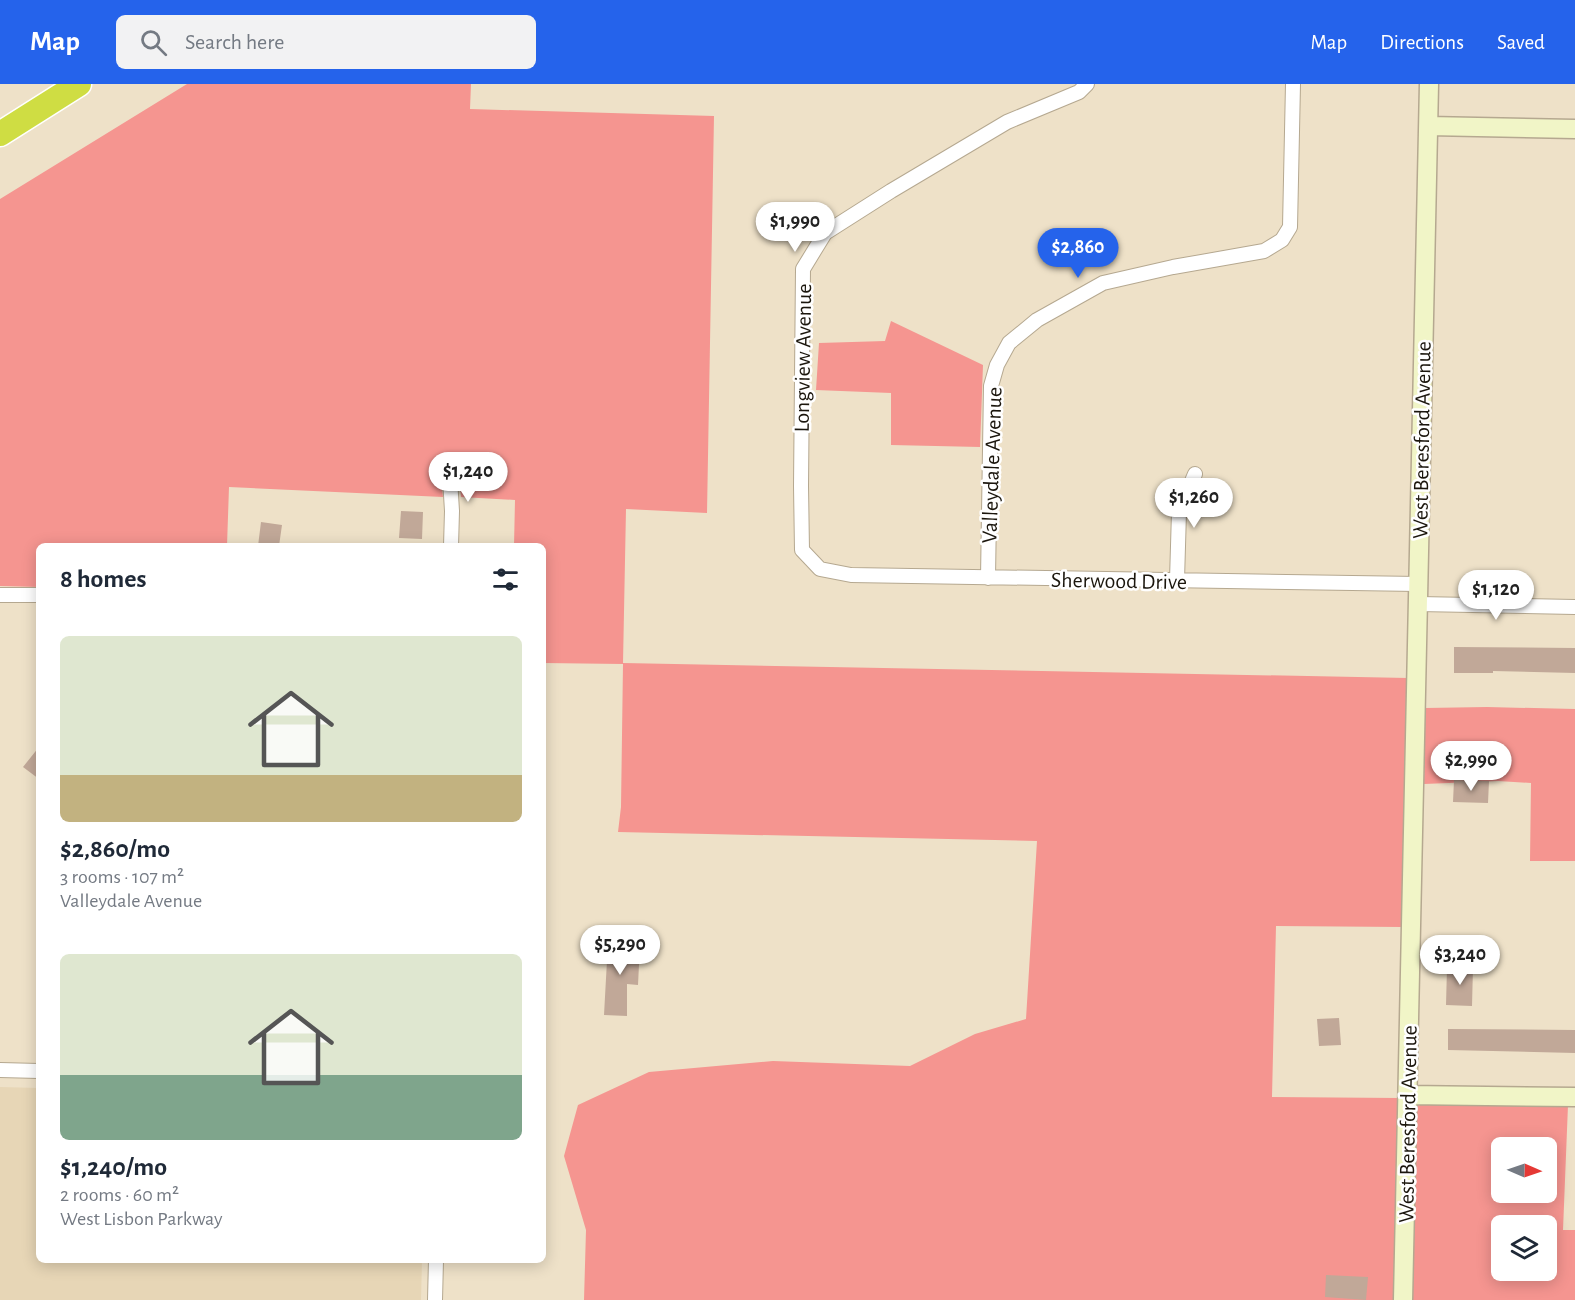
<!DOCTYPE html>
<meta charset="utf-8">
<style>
body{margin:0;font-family:"Alegreya Sans",sans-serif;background:#f2f2f3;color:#1f2937;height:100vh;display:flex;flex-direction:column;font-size:22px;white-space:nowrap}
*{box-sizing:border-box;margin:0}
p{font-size:20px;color:#747a83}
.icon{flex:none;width:33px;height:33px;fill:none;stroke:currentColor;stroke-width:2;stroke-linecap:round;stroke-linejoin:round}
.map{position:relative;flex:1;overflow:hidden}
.drawer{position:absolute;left:36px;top:459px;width:510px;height:720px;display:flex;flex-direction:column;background:#fff;border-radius:9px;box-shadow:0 3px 15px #0003}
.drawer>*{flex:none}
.needle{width:39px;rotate:92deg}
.controls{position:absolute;left:1491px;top:1053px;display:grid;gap:12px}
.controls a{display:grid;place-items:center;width:66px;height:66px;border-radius:9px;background:#fff;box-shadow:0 3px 15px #0003;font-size:30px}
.price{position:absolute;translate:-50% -51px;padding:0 14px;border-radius:21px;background:#fff;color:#222;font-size:20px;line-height:39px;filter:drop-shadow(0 2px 3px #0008)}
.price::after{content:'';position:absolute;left:50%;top:36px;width:18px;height:14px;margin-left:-9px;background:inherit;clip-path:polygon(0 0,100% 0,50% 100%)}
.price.selected{background:#2563eb;color:#fff}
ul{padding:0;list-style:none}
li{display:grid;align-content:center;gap:12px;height:318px;padding:0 24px}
li span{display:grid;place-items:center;height:186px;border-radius:9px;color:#555}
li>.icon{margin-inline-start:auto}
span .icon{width:108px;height:108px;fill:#fffc;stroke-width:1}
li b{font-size:26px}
h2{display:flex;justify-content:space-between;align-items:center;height:72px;padding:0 24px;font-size:26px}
header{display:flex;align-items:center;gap:36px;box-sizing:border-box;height:84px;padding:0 30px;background:#2563eb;color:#fff}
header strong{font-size:28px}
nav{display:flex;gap:33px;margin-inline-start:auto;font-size:21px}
.search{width:420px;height:54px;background:#f2f2f3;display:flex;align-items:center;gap:15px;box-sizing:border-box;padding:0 21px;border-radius:9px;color:#747a83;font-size:22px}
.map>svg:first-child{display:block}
.built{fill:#e7d6b6}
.green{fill:#f59590;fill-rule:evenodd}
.building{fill:#c1a898}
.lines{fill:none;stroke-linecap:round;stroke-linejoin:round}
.street-casing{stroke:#b5a890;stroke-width:16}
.secondary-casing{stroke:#b5a890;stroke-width:21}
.highway-casing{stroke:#fff;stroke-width:27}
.street{stroke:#fff;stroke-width:14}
.secondary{stroke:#f1f5c7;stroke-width:18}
.highway{stroke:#cfdd43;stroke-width:24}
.labels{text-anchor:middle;stroke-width:5;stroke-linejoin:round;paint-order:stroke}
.street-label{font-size:22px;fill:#1b160d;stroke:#fff}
</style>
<header>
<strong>Map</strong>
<div class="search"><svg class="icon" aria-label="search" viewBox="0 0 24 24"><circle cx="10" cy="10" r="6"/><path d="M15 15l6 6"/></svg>Search here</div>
<nav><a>Map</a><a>Directions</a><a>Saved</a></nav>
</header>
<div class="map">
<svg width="1575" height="1216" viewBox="0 0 1575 1216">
<rect width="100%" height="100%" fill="#eee1c8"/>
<!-- built -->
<path class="built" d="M 0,1003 L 39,1004 L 39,1176 L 422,1176 L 421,1216 L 0,1216 Z"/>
<!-- green -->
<path class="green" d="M 187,0 L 471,0 L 470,25 L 714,32 L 707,429 L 626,425 L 623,579 L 1408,594 L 1402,843 L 1276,842 L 1272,1013 L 1399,1014 L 1394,1216 L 584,1216 L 586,1146 L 564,1072 L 578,1021 L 649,988 L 773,977 L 910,982 L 975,950 L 1026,935 L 1037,757 L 618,748 L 621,723 L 623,580 L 543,579 L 543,462 L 514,462 L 515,416 L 461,413 L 457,369 L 439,371 L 443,413 L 229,403 L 227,462 L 39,462 L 39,503 L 0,502 L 0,115 Z
M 891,237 L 983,281 L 980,363 L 891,361 L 891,309 L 816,306 L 819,259 L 885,257 Z
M 1487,623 L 1575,625 L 1575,777 L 1530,777 L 1531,699 L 1498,697 L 1424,700 L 1425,624 Z
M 1417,1019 L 1568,1021 L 1563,1146 L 1575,1146 L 1575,1216 L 1412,1216 ZM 1502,1064 L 1546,1064 L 1546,1108 L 1502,1108 ZM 1502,1142 L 1546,1142 L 1546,1186 L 1502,1186 Z"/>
<!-- building -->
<path class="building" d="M 401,427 L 423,428 L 422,455 L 399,454 Z
M 261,438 L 282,441 L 279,462 L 258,462 Z
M 1454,563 L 1575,564 L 1575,589 L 1493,587 L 1493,589 L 1454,589 Z
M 39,663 L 39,695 L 23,683 Z
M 1454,696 L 1489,697 L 1488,719 L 1453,718 Z
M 608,858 L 640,860 L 638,901 L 627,900 L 627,932 L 604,931 Z
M 1447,883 L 1473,883 L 1472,922 L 1446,921 Z
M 1339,934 L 1341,961 L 1319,962 L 1317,935 Z
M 1448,945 L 1575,946 L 1575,969 L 1448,966 Z
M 1326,1191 L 1368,1193 L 1366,1216 L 1325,1213 Z"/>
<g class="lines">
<!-- street casing -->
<g class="street-casing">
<path id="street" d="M 1087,0 L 1079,8 L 1007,38 L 891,107 L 825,149 L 803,185 L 801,402 L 802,466 L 820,485 L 851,491 L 1418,500
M 449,378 L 452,427 L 451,462
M 988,494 L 991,302 L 997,281 L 1009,259 L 1037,236 L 1103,199 L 1173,183 L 1264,167 L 1282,156 L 1290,143 L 1293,0
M 1177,496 L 1179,428 L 1195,390
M 0,511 L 39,511
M 1418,520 L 1575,523
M 0,986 L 39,987
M 435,1216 L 436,1176"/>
</g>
<!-- secondary casing -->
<g class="secondary-casing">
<path id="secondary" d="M 1429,42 L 1575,45
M 1408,1011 L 1575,1013
M 1403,1216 L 1429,0"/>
</g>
<!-- highway casing -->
<g class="highway-casing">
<path id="highway" d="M 0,50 L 79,0"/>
</g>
<!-- street -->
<use href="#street" class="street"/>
<!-- secondary -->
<use href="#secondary" class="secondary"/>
<!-- highway -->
<use href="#highway" class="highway"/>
</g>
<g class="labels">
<!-- street labels -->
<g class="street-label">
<text transform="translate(802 274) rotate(-89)" y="8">Longview Avenue</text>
<text transform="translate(1421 356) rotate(-89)" y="8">West Beresford Avenue</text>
<text transform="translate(991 381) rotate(-88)" y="8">Valleydale Avenue</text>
<text transform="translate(1119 496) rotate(1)" y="8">Sherwood Drive</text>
<text transform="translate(1407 1040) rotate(-89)" y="8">West Beresford Avenue</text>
</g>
</g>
</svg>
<div class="controls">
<a><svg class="needle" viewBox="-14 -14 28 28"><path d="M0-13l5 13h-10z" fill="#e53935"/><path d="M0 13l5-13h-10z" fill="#747a83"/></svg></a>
<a><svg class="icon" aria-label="layers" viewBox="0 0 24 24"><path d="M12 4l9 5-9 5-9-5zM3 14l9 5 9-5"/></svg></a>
</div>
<b class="price" style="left:795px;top:169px">$1,990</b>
<b class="price selected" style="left:1078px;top:195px">$2,860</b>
<b class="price" style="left:468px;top:419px">$1,240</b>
<b class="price" style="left:1194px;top:445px">$1,260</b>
<b class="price" style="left:1496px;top:537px">$1,120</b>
<b class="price" style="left:1471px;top:708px">$2,990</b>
<b class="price" style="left:620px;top:892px">$5,290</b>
<b class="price" style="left:1460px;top:902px">$3,240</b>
<section class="drawer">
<h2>8 homes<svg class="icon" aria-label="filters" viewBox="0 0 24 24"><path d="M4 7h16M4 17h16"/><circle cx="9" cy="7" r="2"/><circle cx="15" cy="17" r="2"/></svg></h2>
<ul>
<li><span style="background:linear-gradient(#dfe7d0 75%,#c2b280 0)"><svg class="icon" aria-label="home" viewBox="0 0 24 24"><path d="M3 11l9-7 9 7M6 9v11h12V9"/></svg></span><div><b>$2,860/mo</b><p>3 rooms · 107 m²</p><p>Valleydale Avenue</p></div></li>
<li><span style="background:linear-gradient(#dfe7d0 65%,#7fa58c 0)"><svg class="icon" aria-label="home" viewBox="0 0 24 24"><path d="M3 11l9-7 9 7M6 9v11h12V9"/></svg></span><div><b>$1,240/mo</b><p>2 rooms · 60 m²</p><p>West Lisbon Parkway</p></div></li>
</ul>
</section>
</div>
